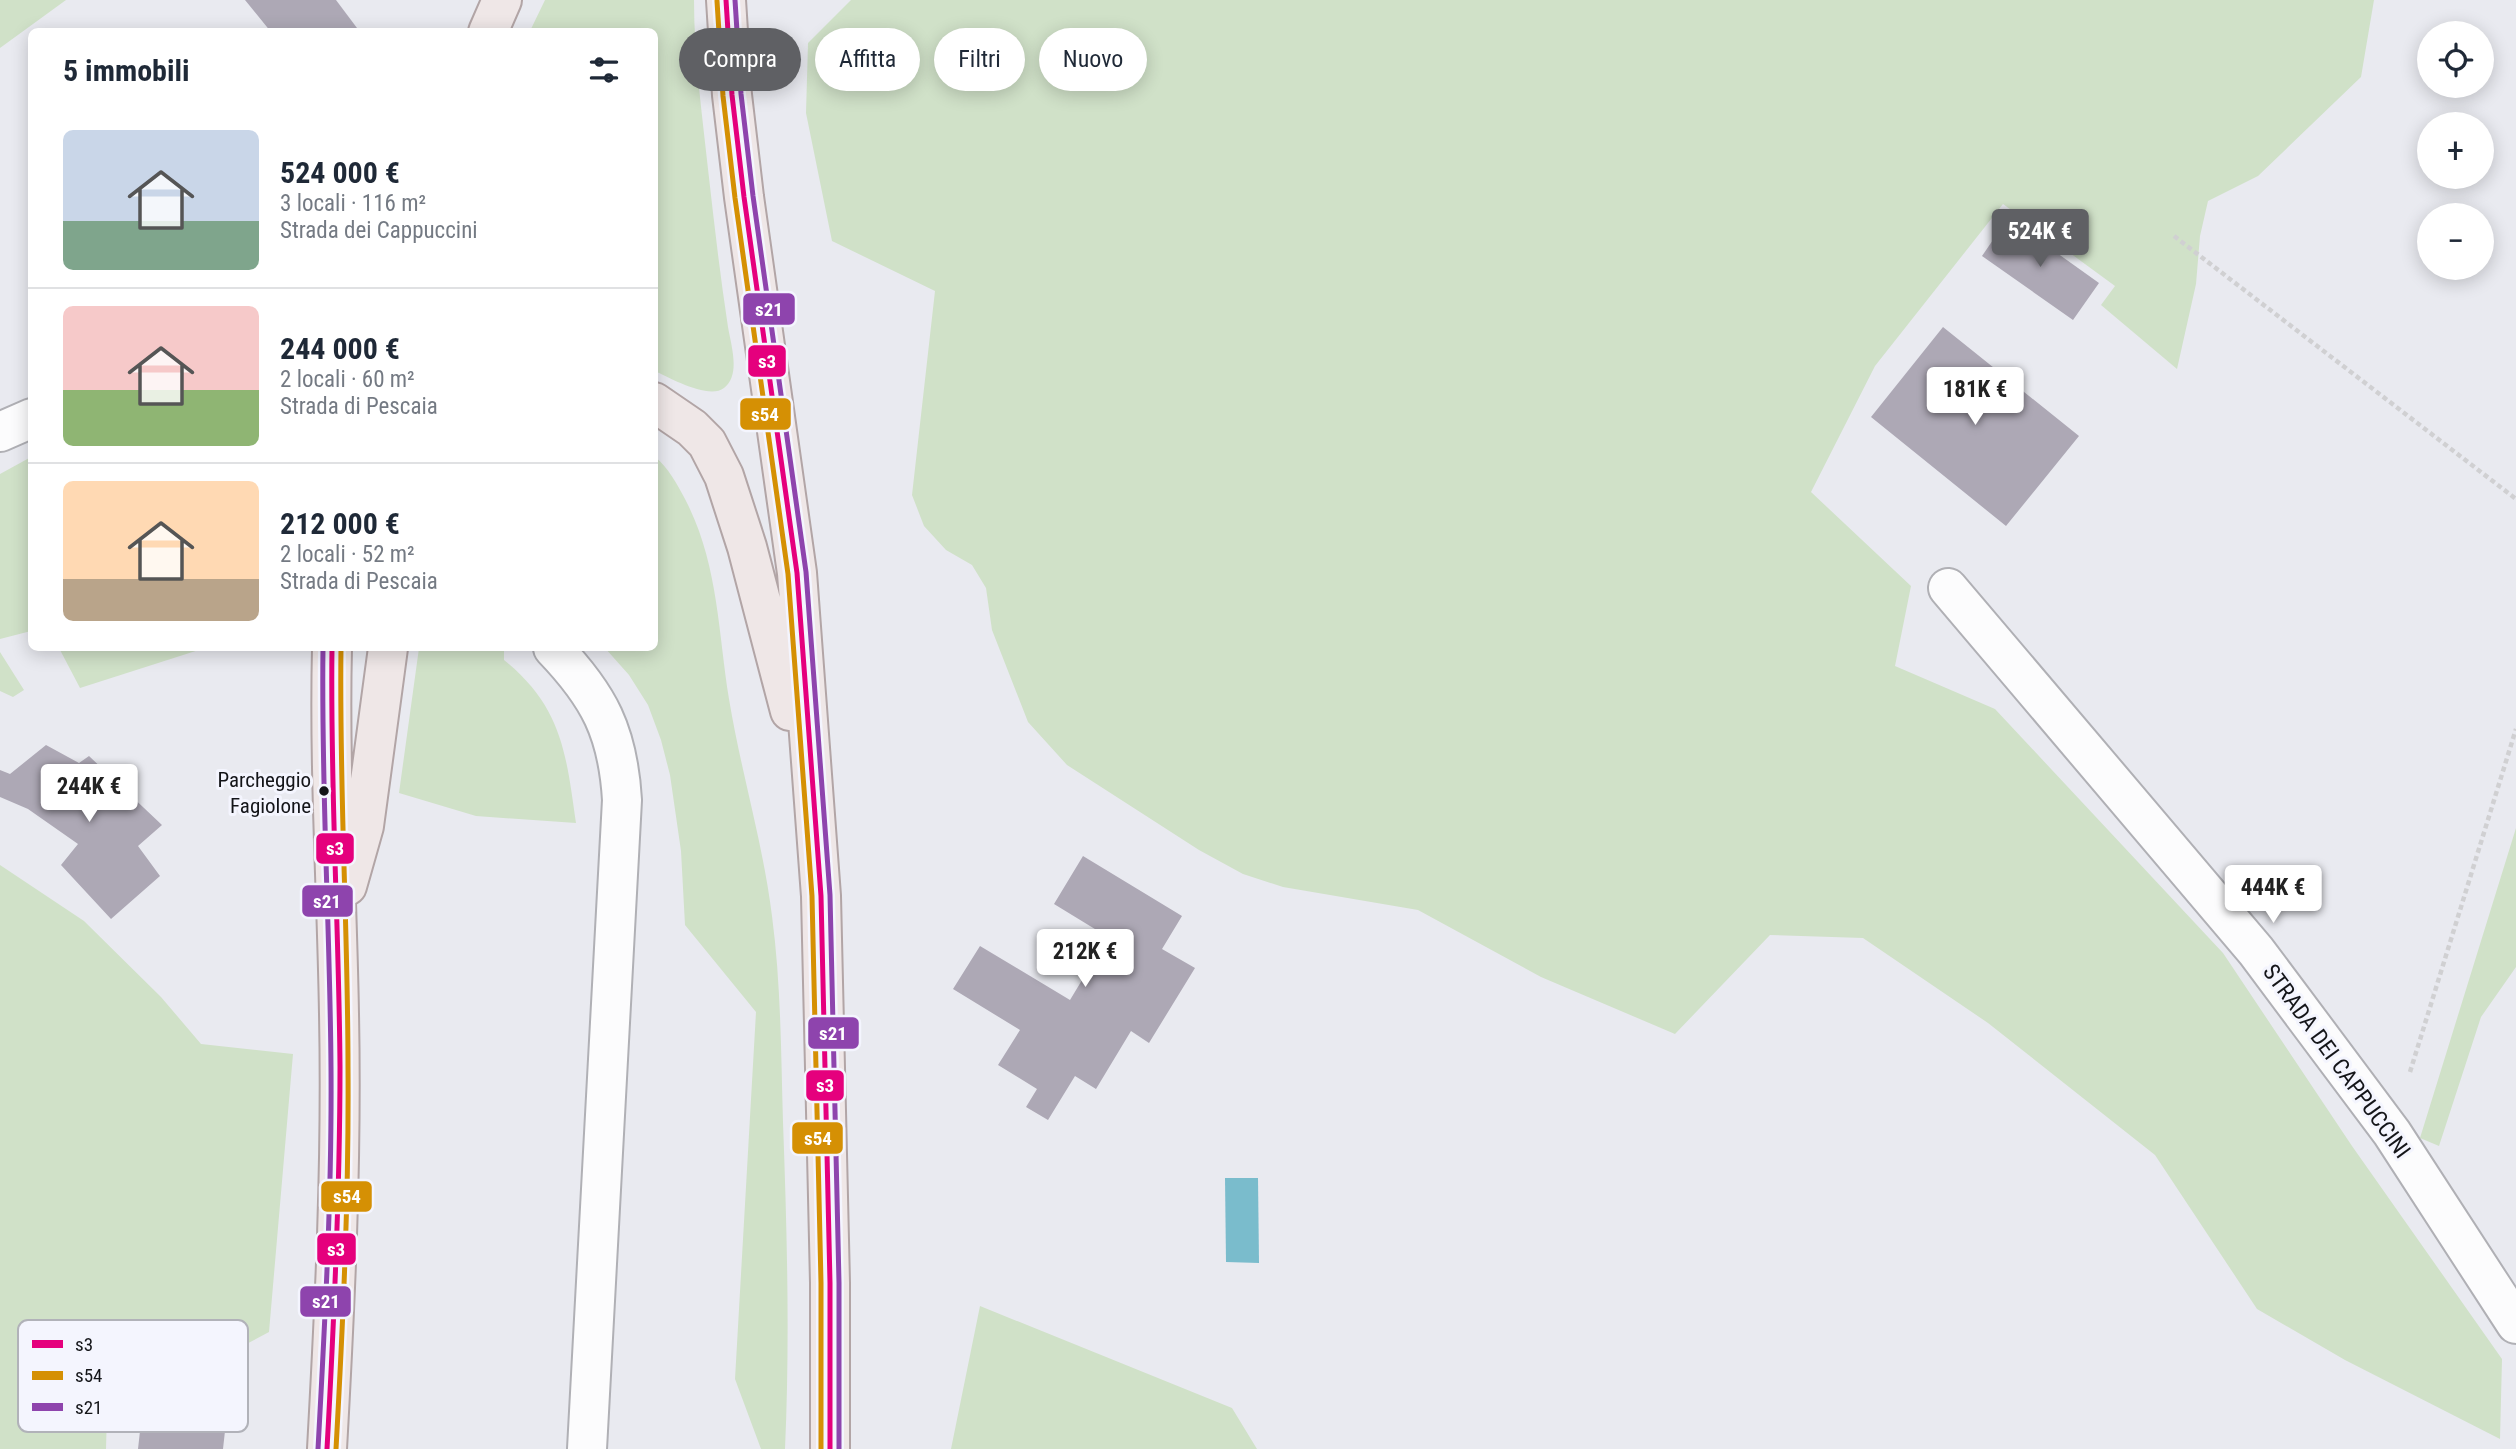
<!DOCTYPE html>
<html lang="it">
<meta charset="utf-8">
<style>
body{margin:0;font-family:"Roboto Condensed",sans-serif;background:#f2f2f3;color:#1f2937;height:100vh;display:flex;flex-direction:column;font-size:26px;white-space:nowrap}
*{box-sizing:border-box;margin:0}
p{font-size:23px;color:#747a83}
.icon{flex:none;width:38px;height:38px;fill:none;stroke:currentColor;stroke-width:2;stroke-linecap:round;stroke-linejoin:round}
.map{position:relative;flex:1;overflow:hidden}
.sheet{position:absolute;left:28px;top:28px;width:630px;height:623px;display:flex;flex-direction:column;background:#fff;border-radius:10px;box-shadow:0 4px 18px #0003}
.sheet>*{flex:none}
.guide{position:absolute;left:679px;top:28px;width:665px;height:63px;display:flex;gap:14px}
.tools{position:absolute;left:2417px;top:21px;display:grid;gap:14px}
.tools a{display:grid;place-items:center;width:77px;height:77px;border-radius:50%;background:#fff;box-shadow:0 4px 18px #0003;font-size:35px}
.price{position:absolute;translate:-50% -60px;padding:0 16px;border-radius:7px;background:#fff;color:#222;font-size:23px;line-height:46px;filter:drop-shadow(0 2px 4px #0008)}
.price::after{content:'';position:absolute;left:50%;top:42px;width:21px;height:16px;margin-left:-10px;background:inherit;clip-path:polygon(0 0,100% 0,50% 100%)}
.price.active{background:#5f6064;color:#fff}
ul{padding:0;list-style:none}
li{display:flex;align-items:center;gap:21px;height:175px;padding:0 35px}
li+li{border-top:2px solid #e0e1e3}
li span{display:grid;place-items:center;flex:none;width:196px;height:140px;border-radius:10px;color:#555}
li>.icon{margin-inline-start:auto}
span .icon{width:84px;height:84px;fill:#fffc;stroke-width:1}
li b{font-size:30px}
h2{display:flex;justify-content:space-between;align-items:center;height:84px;padding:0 35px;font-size:30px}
.chip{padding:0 24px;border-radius:32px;background:#fff;box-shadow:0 4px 18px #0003;font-size:24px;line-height:63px}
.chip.active{background:#5f6064;color:#fff}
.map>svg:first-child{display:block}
.green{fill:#d0e1c8}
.water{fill:#7abccc}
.building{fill:#ada8b5}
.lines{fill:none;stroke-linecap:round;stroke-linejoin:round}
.minor-casing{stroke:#b0b0b5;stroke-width:42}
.major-casing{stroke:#b2a5a6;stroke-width:42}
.path{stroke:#d0d0d2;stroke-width:4.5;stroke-dasharray:5 3.5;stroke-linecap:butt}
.minor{stroke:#fcfcfd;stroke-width:38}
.major{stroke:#efe7e7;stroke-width:38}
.bus-1-casing{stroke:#f4f5fe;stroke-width:10}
.bus-2-casing{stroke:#f4f5fe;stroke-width:10}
.bus-3-casing{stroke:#f4f5fe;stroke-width:10}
.bus-1{stroke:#e5007d;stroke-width:5}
.bus-2{stroke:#d59004;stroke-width:5}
.bus-3{stroke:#8e44ad;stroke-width:5}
.bus-dot{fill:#141519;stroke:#f4f5fe;stroke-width:2.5}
.labels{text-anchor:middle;stroke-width:6;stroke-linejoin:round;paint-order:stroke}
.bus-label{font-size:21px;fill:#141519;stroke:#f4f5fe;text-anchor:end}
.street-label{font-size:23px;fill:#141519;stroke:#f4f5fe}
.key{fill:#f4f5fe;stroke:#b1b2b9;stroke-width:2}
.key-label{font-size:19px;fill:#141519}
.line-badge{stroke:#f4f5fe;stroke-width:2.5}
.badge-label{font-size:19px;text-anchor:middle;font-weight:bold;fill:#fff}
</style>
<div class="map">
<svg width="2516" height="1449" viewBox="0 0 2516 1449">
<rect width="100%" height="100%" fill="#e9eaf0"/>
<!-- green -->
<path class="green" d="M 0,0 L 66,0 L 0,48 Z
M 545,0 L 694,0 C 694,56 702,113 708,169 C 714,222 720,275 728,327 C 731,345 741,375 724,388 C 709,400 670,378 655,371 L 654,32 L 530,31 Z
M 851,0 L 2374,0 L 2361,77 L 2258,176 L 2208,201 L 2200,236 L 2196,284 L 2177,369 L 2101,305 L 2115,286 L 2003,204 L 1875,366 L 1811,492 L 1911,586 L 1895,666 L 1995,709 L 2223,953 L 2352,1146 L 2502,1359 L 2500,1439 L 2345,1360 L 2257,1309 L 2155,1155 L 1988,1023 L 1863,938 L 1770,935 L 1675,1034 L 1541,977 L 1418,910 L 1283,887 L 1243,874 L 1199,850 L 1067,765 L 1028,722 L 992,630 L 986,588 L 972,565 L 946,550 L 924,526 L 912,495 L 935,291 L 832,241 L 806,113 L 808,43 Z
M 31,457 L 31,631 L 0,639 L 0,474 Z
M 655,457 C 668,467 677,484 685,499 C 718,562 718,630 729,699 C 741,772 763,843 772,916 C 781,984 781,1053 783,1122 C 787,1231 790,1340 785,1449 L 761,1449 L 735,1379 L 756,1012 L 685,925 L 681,851 L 670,775 L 661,740 L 648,705 L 629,675 L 605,648 L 654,648 Z
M 59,648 L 205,648 L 80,688 Z
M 419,648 L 504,648 L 504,660 C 562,707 566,753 576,823 L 476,816 L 399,793 Z
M 0,652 L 24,690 L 13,697 L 0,691 Z
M 2516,828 L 2516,967 L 2481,1017 L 2439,1146 L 2420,1138 Z
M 0,865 L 84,921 L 161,997 L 201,1044 L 293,1054 L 269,1332 L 188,1375 L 108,1376 L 106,1449 L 0,1449 Z
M 980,1306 L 1232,1408 L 1257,1449 L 951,1449 Z"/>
<!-- water -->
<path class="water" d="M 1225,1178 L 1258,1178 L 1259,1263 L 1226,1262 Z"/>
<!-- building -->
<path class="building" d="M 245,0 L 336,0 L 360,32 L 271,32 Z
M 2008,218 L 2099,283 L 2073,320 L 1982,256 Z
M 1943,327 L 2079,436 L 2006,526 L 1871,417 Z
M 46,745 L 79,763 L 89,756 L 162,825 L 138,846 L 160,876 L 111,919 L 61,865 L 78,844 L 28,809 L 0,797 L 0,770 L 10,774 Z
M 1083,856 L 1182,916 L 1162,949 L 1195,968 L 1149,1043 L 1131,1031 L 1096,1089 L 1075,1076 L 1048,1120 L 1026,1107 L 1037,1089 L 998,1065 L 1020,1030 L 953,989 L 980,946 L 1070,1000 L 1108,937 L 1054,904 Z
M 143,1404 L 227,1413 L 223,1449 L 138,1449 Z"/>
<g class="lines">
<!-- minor casing -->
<g class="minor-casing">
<path id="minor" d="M 0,432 L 32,418
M 1948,588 L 2256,951 L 2392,1133 L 2516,1324
M 553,648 C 599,696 618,732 622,800 L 587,1449"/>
</g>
<!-- major casing -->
<g class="major-casing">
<path id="major" d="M 726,0 L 732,95 L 744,197 L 797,573 L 821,896 L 830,1283 L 830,1449
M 488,32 L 502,0
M 654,402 L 692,428 L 707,443 L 724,476 L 747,547 L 790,711
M 347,886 L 364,826 L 388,648
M 327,1449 C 335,1304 342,1159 339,1014 C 337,892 329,770 332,648"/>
</g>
<!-- path -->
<path class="path" d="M 2174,236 L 2516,499
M 2410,1072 L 2516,729"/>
<!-- minor -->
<use href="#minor" class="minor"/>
<!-- major -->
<use href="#major" class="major"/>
<!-- bus-1 casing -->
<g class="bus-1-casing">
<path id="bus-1" d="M 726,0 L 732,95 L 744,197 L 797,573 L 821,896 L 830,1283 L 830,1449
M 327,1449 C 334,1322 340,1195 340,1067 C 339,927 330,788 332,648"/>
</g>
<!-- bus-2 casing -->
<g class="bus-2-casing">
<path id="bus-2" d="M 717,1 L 723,96 L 735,198 L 788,574 L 812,896 L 821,1283 L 821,1449
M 336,1449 C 343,1322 349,1195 348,1067 C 348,927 339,788 341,648"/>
</g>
<!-- bus-3 casing -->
<g class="bus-3-casing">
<path id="bus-3" d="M 735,0 L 741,94 L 753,196 L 806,572 L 830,895 L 839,1283 L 839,1449
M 318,1449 C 325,1321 332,1194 331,1067 C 330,927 321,788 323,648"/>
</g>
<!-- bus-1 -->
<use href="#bus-1" class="bus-1"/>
<!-- bus-2 -->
<use href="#bus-2" class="bus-2"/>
<!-- bus-3 -->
<use href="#bus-3" class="bus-3"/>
</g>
<!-- markers -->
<circle class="bus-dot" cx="324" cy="791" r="6"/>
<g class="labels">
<!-- bus labels -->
<g class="bus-label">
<text x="311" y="787">Parcheggio<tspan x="311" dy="26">Fagiolone</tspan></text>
</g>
<!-- street labels -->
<g class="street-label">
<text transform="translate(2337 1061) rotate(54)" y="8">STRADA DEI CAPPUCCINI</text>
</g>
</g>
<!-- legend -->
<rect x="18" y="1320" width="230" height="112" rx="10" class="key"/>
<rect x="32" y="1340" width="31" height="8" fill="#e5007d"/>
<rect x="32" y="1371" width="31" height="9" fill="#d59004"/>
<rect x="32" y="1403" width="31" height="8" fill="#8e44ad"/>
<g class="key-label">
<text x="75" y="1351">s3</text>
<text x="75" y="1382">s54</text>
<text x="75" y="1414">s21</text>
</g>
<g class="line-badge">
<rect x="742" y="292" width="54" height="34" rx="7" fill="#8e44ad"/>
<rect x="747" y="344" width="40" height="34" rx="7" fill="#e5007d"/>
<rect x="739" y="397" width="53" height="34" rx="7" fill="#d59004"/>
<rect x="315" y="832" width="40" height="33" rx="7" fill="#e5007d"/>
<rect x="301" y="884" width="53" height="34" rx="7" fill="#8e44ad"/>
<rect x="807" y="1016" width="53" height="34" rx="7" fill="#8e44ad"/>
<rect x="805" y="1069" width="40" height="33" rx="7" fill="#e5007d"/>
<rect x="791" y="1121" width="53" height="34" rx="7" fill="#d59004"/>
<rect x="320" y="1180" width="53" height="33" rx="7" fill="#d59004"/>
<rect x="316" y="1232" width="41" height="34" rx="7" fill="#e5007d"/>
<rect x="299" y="1285" width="53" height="33" rx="7" fill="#8e44ad"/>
</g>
<g class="badge-label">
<text x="769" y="316">s21</text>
<text x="767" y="368">s3</text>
<text x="765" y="421">s54</text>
<text x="335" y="855">s3</text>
<text x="327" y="908">s21</text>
<text x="833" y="1040">s21</text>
<text x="825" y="1092">s3</text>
<text x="818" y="1145">s54</text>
<text x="347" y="1203">s54</text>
<text x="336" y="1256">s3</text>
<text x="326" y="1308">s21</text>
</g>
</svg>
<div class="tools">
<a><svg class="icon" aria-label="locate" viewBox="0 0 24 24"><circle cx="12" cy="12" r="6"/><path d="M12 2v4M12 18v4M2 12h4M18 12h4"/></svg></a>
<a>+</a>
<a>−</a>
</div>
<b class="price active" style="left:2040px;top:269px">524K €</b>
<b class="price" style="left:1975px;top:427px">181K €</b>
<b class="price" style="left:89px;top:824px">244K €</b>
<b class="price" style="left:2273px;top:925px">444K €</b>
<b class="price" style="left:1085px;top:989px">212K €</b>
<div class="guide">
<a class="chip active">Compra</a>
<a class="chip">Affitta</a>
<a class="chip">Filtri</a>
<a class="chip">Nuovo</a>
</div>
<section class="sheet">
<h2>5 immobili<svg class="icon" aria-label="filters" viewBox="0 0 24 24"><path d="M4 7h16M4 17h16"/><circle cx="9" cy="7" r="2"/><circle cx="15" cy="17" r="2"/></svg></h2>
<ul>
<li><span style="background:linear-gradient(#c9d6e8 65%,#7fa58c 0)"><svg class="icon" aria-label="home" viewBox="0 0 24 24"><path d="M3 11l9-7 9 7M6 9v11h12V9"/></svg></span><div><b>524 000 €</b><p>3 locali · 116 m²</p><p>Strada dei Cappuccini</p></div></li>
<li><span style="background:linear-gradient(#f6c9c9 60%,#8fb573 0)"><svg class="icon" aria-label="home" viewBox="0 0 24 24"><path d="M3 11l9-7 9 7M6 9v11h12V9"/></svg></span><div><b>244 000 €</b><p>2 locali · 60 m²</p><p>Strada di Pescaia</p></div></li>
<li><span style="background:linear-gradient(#ffd9b3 70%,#b9a48a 0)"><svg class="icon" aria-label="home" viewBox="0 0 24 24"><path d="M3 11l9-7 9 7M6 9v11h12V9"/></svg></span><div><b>212 000 €</b><p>2 locali · 52 m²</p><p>Strada di Pescaia</p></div></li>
</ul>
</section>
</div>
